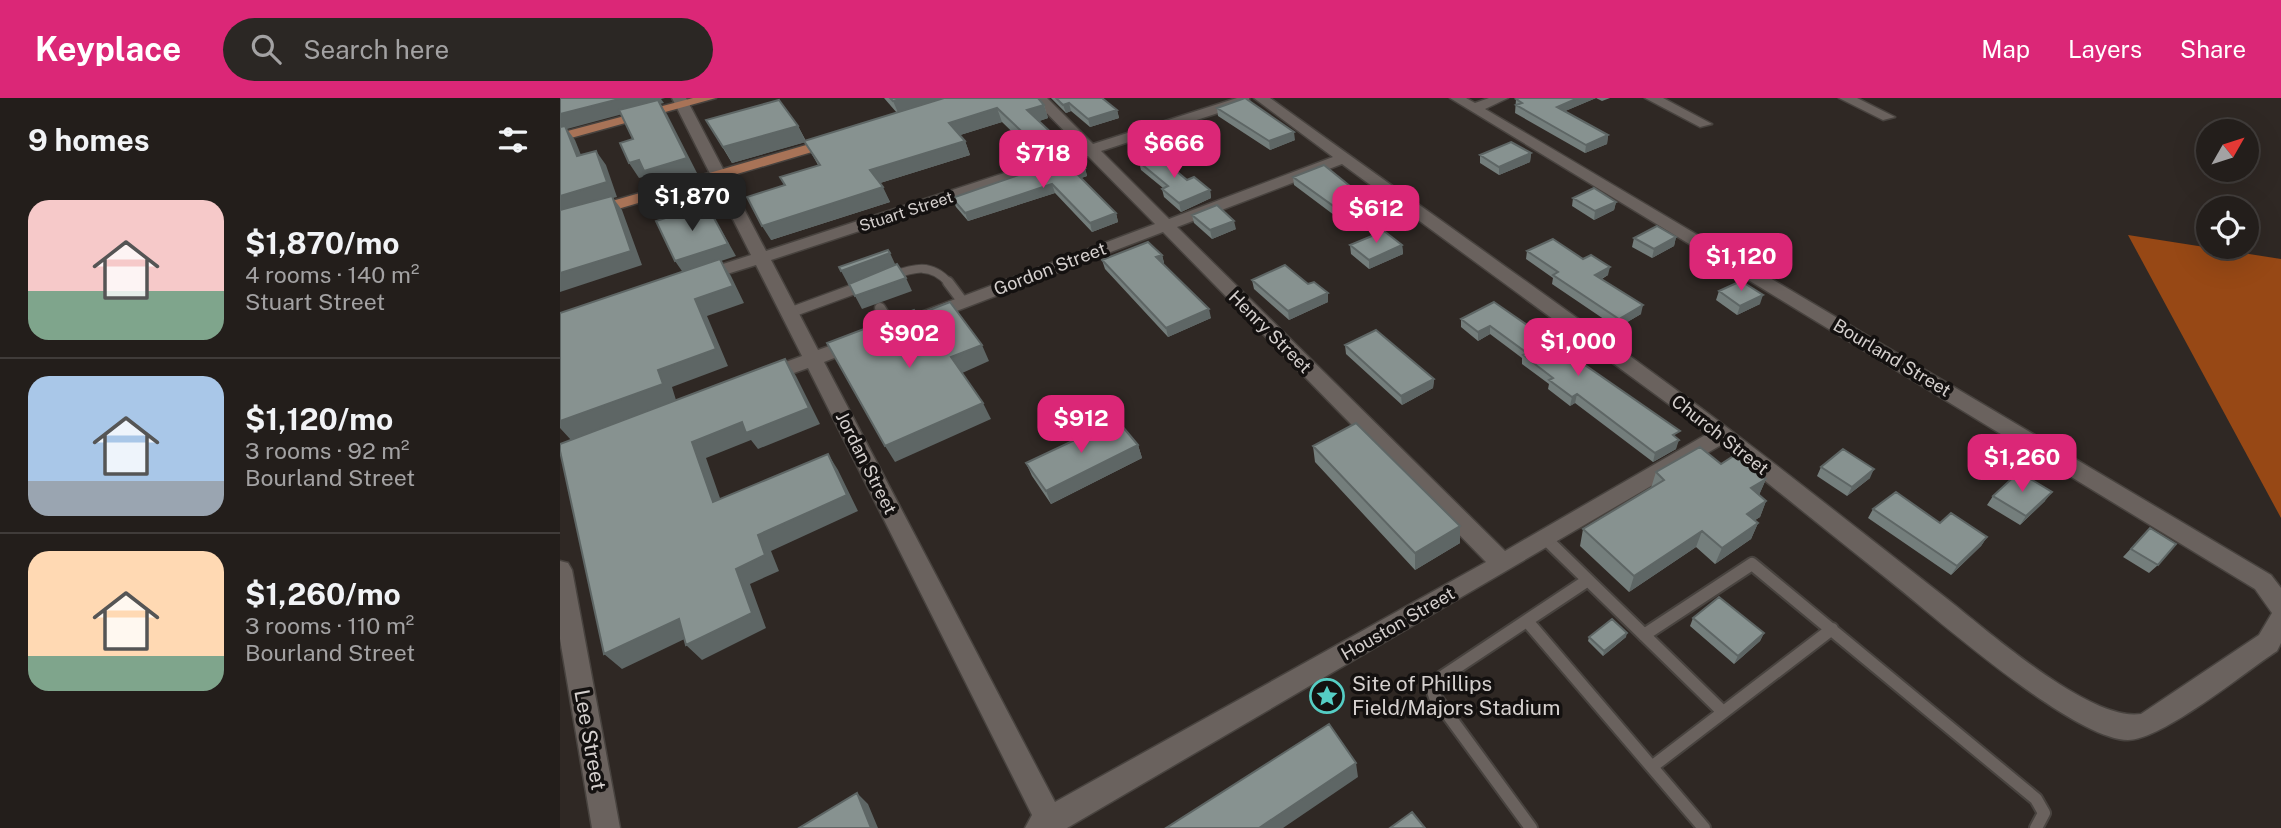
<!DOCTYPE html>
<meta charset="utf-8">
<style>
body{margin:0;font-family:"Public Sans",sans-serif;background:#2b2724;color:#f1f3f6;height:100vh;display:flex;flex-direction:column;font-size:26px;white-space:nowrap}
*{box-sizing:border-box;margin:0}
p{font-size:23px;color:#a3a2a3}
.icon{flex:none;width:38px;height:38px;fill:none;stroke:currentColor;stroke-width:2;stroke-linecap:round;stroke-linejoin:round}
.map{position:relative;flex:1;overflow:hidden}
.panel{display:flex;flex-direction:column;background:#231e1b;width:560px}
.panel>*{flex:none}
.needle{width:46px;rotate:51deg}
.controls{position:absolute;left:1636px;top:21px;display:grid;gap:14px}
.controls a{display:grid;place-items:center;width:63px;height:63px;border-radius:50%;background:#231e1b;box-shadow:0 7px 28px #0002,0 0 0 2px #403c3a;font-size:35px}
.price{position:absolute;translate:-50% -60px;padding:0 16px;border-radius:14px;background:#db2777;color:#fff;font-size:23px;line-height:46px;filter:drop-shadow(0 2px 4px #0008)}
.price::after{content:'';position:absolute;left:50%;top:42px;width:21px;height:16px;margin-left:-10px;background:inherit;clip-path:polygon(0 0,100% 0,50% 100%)}
.price.current{background:#222;color:#fff}
ul{padding:0;list-style:none}
li{display:flex;align-items:center;gap:21px;height:175px;padding:0 28px}
li+li{border-top:2px solid #403c3a}
li span{display:grid;place-items:center;flex:none;width:196px;height:140px;border-radius:21px;color:#555}
li>.icon{margin-inline-start:auto}
span .icon{width:84px;height:84px;fill:#fffc;stroke-width:1}
li b{font-size:30px}
h2{display:flex;justify-content:space-between;align-items:center;height:84px;padding:0 28px;font-size:30px}
header{display:flex;align-items:center;gap:42px;box-sizing:border-box;height:98px;padding:0 35px;background:#db2777;color:#fff}
header strong{font-size:33px}
nav{display:flex;gap:38px;margin-inline-start:auto;font-size:24px}
.search{width:490px;height:63px;background:#2b2724;display:flex;align-items:center;gap:18px;box-sizing:border-box;padding:0 24px;border-radius:38px;color:#a3a2a3;font-size:26px}
main{display:flex;flex:1;min-height:0}
.map>svg:first-child{display:block}
.forest{fill:#974815}
.lines{fill:none;stroke-linecap:round;stroke-linejoin:round}
.lane-far2-casing{stroke:#48433f;stroke-width:10}
.lane-far1-casing{stroke:#48433f;stroke-width:13}
.lane-casing{stroke:#48433f;stroke-width:16}
.street-casing{stroke:#48433f;stroke-width:3}
.secondary-casing{stroke:#48433f;stroke-width:3}
.primary-casing{stroke:#48433f;stroke-width:3}
.lane-far2{stroke:#6a625e;stroke-width:8}
.lane-far1{stroke:#6a625e;stroke-width:10}
.lane{stroke:#6a625e;stroke-width:12}
.street{fill:#6a625e;fill-rule:evenodd}
.secondary{fill:#6a625e;fill-rule:evenodd}
.primary{fill:#a87357;fill-rule:evenodd}
.wall{fill:#747e7c}
.shaded-wall{fill:#5e6665}
.building{fill:#879290;stroke:#5e6665;stroke-width:2}
.labels{text-anchor:middle;stroke-width:7;stroke-linejoin:round;paint-order:stroke}
.far-street-label{font-size:16px;fill:#d5d0ce;stroke:#141110}
.street-label{font-size:18px;fill:#d5d0ce;stroke:#141110}
.near-poi-label{font-size:21px;fill:#d5d0ce;stroke:#141110;text-anchor:start}
.near-street-label{font-size:21px;fill:#d5d0ce;stroke:#141110}
</style>
<header>
<strong>Keyplace</strong>
<div class="search"><svg class="icon" aria-label="search" viewBox="0 0 24 24"><circle cx="10" cy="10" r="6"/><path d="M15 15l6 6"/></svg>Search here</div>
<nav><a>Map</a><a>Layers</a><a>Share</a></nav>
</header>
<main>
<section class="panel">
<h2>9 homes<svg class="icon" aria-label="filters" viewBox="0 0 24 24"><path d="M4 7h16M4 17h16"/><circle cx="9" cy="7" r="2"/><circle cx="15" cy="17" r="2"/></svg></h2>
<ul>
<li><span style="background:linear-gradient(#f6c9c9 65%,#7fa58c 0)"><svg class="icon" aria-label="home" viewBox="0 0 24 24"><path d="M3 11l9-7 9 7M6 9v11h12V9"/></svg></span><div><b>$1,870/mo</b><p>4 rooms · 140 m²</p><p>Stuart Street</p></div></li>
<li><span style="background:linear-gradient(#a9c7e8 75%,#9aa5b1 0)"><svg class="icon" aria-label="home" viewBox="0 0 24 24"><path d="M3 11l9-7 9 7M6 9v11h12V9"/></svg></span><div><b>$1,120/mo</b><p>3 rooms · 92 m²</p><p>Bourland Street</p></div></li>
<li><span style="background:linear-gradient(#ffd9b3 75%,#7fa58c 0)"><svg class="icon" aria-label="home" viewBox="0 0 24 24"><path d="M3 11l9-7 9 7M6 9v11h12V9"/></svg></span><div><b>$1,260/mo</b><p>3 rooms · 110 m²</p><p>Bourland Street</p></div></li>
</ul>
</section>
<div class="map">
<svg width="1721" height="730" viewBox="0 0 1721 730">
<rect width="100%" height="100%" fill="#2f2824"/>
<!-- forest -->
<path class="forest" d="M 1568,137 L 1721,161 L 1721,420 Z"/>
<g class="lines">
<!-- lane-far2 casing -->
<g class="lane-far2-casing">
<path id="lane-far2" d="M 330,178 C 354,170 371,164 389,185"/>
</g>
<!-- lane-far1 casing -->
<g class="lane-far1-casing">
<path id="lane-far1" d="M 388,184 L 403,204
M 320,210 L 333,231
M 229,215 L 305,187"/>
</g>
<!-- lane casing -->
<g class="lane-casing">
<path id="lane" d="M 986,441 L 1162,613
M 967,523 L 1144,730
M 1084,537 L 1192,466 L 1476,701 L 1484,715 L 1476,730
M 1093,668 L 1272,531
M 971,730 L 875,599 L 872,590 L 876,583 L 1028,482"/>
</g>
<!-- street casing -->
<g class="street-casing">
<path id="street" d="M 112,0 L 126,0 L 206,153 L 521,50 L 472,0 L 487,0 L 533,46 L 677,0 L 689,0 L 689,5 L 541,53 L 609,121 L 773,59 L 694,0 L 710,0 C 850,101 991,200 1130,302 C 1217,366 1301,434 1386,500 C 1427,532 1530,624 1581,616 L 1699,537 L 1712,515 L 1695,491 L 890,0 L 906,0 L 915,5 L 929,0 L 948,0 L 925,11 L 1711,477 L 1721,490 L 1721,545 L 1717,553 C 1685,574 1602,642 1568,642 C 1514,642 1377,521 1331,484 C 1274,438 1217,393 1161,347 L 507,730 L 465,730 L 472,717 L 248,270 L 203,286 L 193,280 L 196,275 L 242,258 L 196,167 L 138,185 L 129,180 L 132,176 L 191,157 ZM 528,58 L 595,126 L 361,214 L 358,218 L 361,222 L 373,222 L 603,134 L 926,464 L 495,704 L 264,264 L 305,248 L 307,244 L 298,238 L 258,252 L 211,162 ZM 782,66 L 1118,313 L 1147,336 L 945,453 L 617,129 Z
M 1085,0 L 1103,0 L 1152,26 L 1140,29 Z
M 1279,0 L 1297,0 L 1335,19 L 1323,22 Z"/>
</g>
<!-- secondary casing -->
<g class="secondary-casing">
<path id="secondary" d="M 0,463 L 8,465 L 12,472 L 60,730 L 32,730 L 0,541 Z"/>
</g>
<!-- primary casing -->
<g class="primary-casing">
<path id="primary" d="M 133,0 L 156,0 L 0,43 L 0,35 Z
M 274,39 L 279,40 L 279,46 L 0,128 L 0,118 Z"/>
</g>
<!-- lane-far2 -->
<use href="#lane-far2" class="lane-far2"/>
<!-- lane-far1 -->
<use href="#lane-far1" class="lane-far1"/>
<!-- lane -->
<use href="#lane" class="lane"/>
<!-- street -->
<use href="#street" class="street"/>
<!-- secondary -->
<use href="#secondary" class="secondary"/>
<!-- primary -->
<use href="#primary" class="primary"/>
</g>
<!-- wall -->
<path class="wall" d="M 324,0 L 478,0 L 484,7 L 488,20 L 479,23 L 502,54 L 480,61 L 442,24 L 400,37 L 405,43 L 410,57 L 320,85 L 330,104 L 211,142 L 225,87 L 258,67 L 245,44 L 172,65 L 146,22 L 238,28 L 246,43 L 337,15 Z
M 491,0 L 542,0 L 557,12 L 559,20 L 530,29 L 511,13 L 506,15 Z
M 959,0 L 1050,0 L 1042,3 L 1036,0 L 1005,13 L 1048,37 L 1047,46 L 1025,55 L 955,15 L 956,1 Z
M 657,10 L 735,42 L 710,52 L 658,18 Z
M 971,55 L 970,64 L 939,77 L 920,65 L 920,57 Z
M 579,64 L 627,82 L 650,92 L 651,100 L 621,114 L 604,99 L 602,91 L 603,90 L 581,72 Z
M 486,65 L 525,70 L 527,78 L 521,80 L 556,115 L 558,124 L 532,134 L 495,95 L 408,123 L 396,109 L 392,100 L 487,68 Z
M 733,79 L 812,106 L 813,115 L 786,126 L 734,87 Z
M 1013,100 L 1056,104 L 1054,112 L 1034,122 L 1012,108 Z
M 632,117 L 676,131 L 652,141 L 634,125 Z
M 1116,139 L 1114,148 L 1092,160 L 1072,149 L 1074,140 Z
M 790,147 L 842,147 L 843,156 L 809,171 L 791,156 Z
M 967,153 L 1048,177 L 1042,181 L 1081,216 L 1057,230 L 992,186 L 993,180 L 966,161 Z
M 602,157 L 604,165 L 603,166 L 651,220 L 608,239 L 545,171 L 542,162 Z
M 692,182 L 768,204 L 729,222 L 694,191 Z
M 1159,193 L 1200,206 L 1177,217 L 1156,202 Z
M 934,204 L 1117,341 L 1116,351 L 1093,364 L 1015,305 L 1010,308 L 988,291 L 989,286 L 962,266 L 962,260 L 930,236 L 918,243 L 901,229 L 901,221 Z
M 785,247 L 874,281 L 873,290 L 842,307 L 786,256 Z
M 578,347 L 582,360 L 491,406 L 472,378 L 466,365 Z
M 753,348 L 900,445 L 855,472 L 755,364 Z
M 1161,366 L 1206,381 L 1199,397 L 1206,403 L 1200,419 L 1195,422 L 1198,425 L 1191,441 L 1155,466 L 1136,449 L 1069,494 L 1020,448 L 1023,431 L 1091,390 L 1096,374 Z
M 1261,369 L 1310,380 L 1287,398 L 1257,378 Z
M 1433,398 L 1485,403 L 1460,427 L 1427,407 Z
M 1313,411 L 1380,425 L 1427,439 L 1421,448 L 1391,477 L 1308,420 Z
M 1590,430 L 1598,467 L 1589,475 L 1563,459 Z
M 1133,520 L 1204,535 L 1200,543 L 1174,566 L 1130,528 Z
M 1029,539 L 1066,539 L 1043,558 L 1028,543 Z"/>
<!-- shaded-wall -->
<path class="shaded-wall" d="M 63,0 L 105,0 L 101,1 L 104,5 L 100,6 L 107,16 L 137,75 L 94,88 L 88,78 L 79,80 L 69,65 L 100,6 L 7,31 L 15,42 L 27,72 L 0,33 L 0,16 Z
M 343,0 L 396,0 L 339,17 L 333,3 Z
M 1018,0 L 1036,0 L 996,17 L 997,9 Z
M 509,5 L 511,13 L 506,15 L 503,7 Z
M 484,7 L 488,20 L 471,26 L 467,12 Z
M 437,10 L 442,24 L 394,39 L 389,25 Z
M 557,12 L 559,20 L 530,29 L 528,21 Z
M 238,28 L 246,44 L 172,65 L 163,49 Z
M 734,34 L 735,42 L 710,52 L 709,43 Z
M 1048,37 L 1047,46 L 1025,55 L 1026,47 Z
M 497,40 L 502,54 L 480,61 L 476,47 Z
M 405,43 L 410,57 L 317,86 L 310,72 Z
M 36,53 L 46,67 L 57,99 L 53,100 L 62,112 L 82,167 L 0,194 L 0,98 Z
M 971,55 L 970,64 L 939,77 L 939,69 Z
M 525,70 L 527,78 L 516,82 L 514,73 Z
M 492,86 L 495,95 L 408,123 L 405,115 Z
M 323,89 L 330,104 L 211,142 L 202,128 Z
M 650,92 L 651,100 L 621,114 L 619,105 Z
M 1056,104 L 1054,112 L 1034,122 L 1035,113 Z
M 812,106 L 813,115 L 786,126 L 786,117 Z
M 147,107 L 176,158 L 161,163 L 171,178 L 184,205 L 147,218 L 168,268 L 112,289 L 116,302 L 11,342 L 0,330 L 0,323 L 98,272 L 124,176 L 115,163 Z
M 556,115 L 558,124 L 532,134 L 530,125 Z
M 674,123 L 676,131 L 652,141 L 650,132 Z
M 1116,139 L 1114,148 L 1092,160 L 1094,151 Z
M 842,147 L 843,156 L 809,171 L 809,162 Z
M 330,155 L 336,168 L 288,186 L 281,173 Z
M 602,157 L 604,165 L 598,168 L 596,159 Z
M 1050,169 L 1048,177 L 1033,185 L 1035,177 Z
M 346,180 L 352,193 L 302,211 L 295,198 Z
M 768,195 L 768,204 L 729,222 L 728,213 Z
M 1203,197 L 1200,206 L 1177,217 L 1180,208 Z
M 1083,207 L 1081,216 L 1057,230 L 1059,221 Z
M 649,211 L 651,220 L 608,239 L 606,230 Z
M 930,228 L 930,236 L 918,243 L 918,234 Z
M 422,247 L 429,263 L 400,276 L 391,259 Z
M 225,261 L 236,278 L 260,326 L 198,351 L 191,342 L 146,360 L 167,420 L 153,404 L 132,344 Z
M 874,281 L 873,290 L 842,307 L 841,298 Z
M 1017,296 L 1015,305 L 1010,308 L 1012,299 Z
M 423,305 L 431,321 L 335,364 L 325,348 Z
M 1119,342 L 1116,351 L 1093,364 L 1095,355 Z
M 578,347 L 582,360 L 491,406 L 486,393 Z
M 268,356 L 278,372 L 298,413 L 211,453 L 219,473 L 190,486 L 206,530 L 142,562 L 126,547 L 198,437 Z
M 1314,371 L 1310,380 L 1287,398 L 1292,389 Z
M 1206,381 L 1199,397 L 1191,390 Z
M 1492,394 L 1485,403 L 1460,427 L 1466,418 Z
M 1206,403 L 1200,419 L 1180,432 L 1187,416 Z
M 1198,425 L 1191,441 L 1155,466 L 1162,450 Z
M 900,428 L 900,445 L 855,472 L 855,455 Z
M 1142,433 L 1136,449 L 1069,494 L 1074,478 Z
M 1427,439 L 1421,448 L 1391,477 L 1397,468 Z
M 119,521 L 135,536 L 62,571 L 44,556 Z
M 1067,535 L 1066,539 L 1043,558 L 1044,553 Z
M 1204,535 L 1200,543 L 1174,566 L 1178,558 Z
M 796,665 L 798,679 L 723,730 L 699,730 Z
M 297,695 L 308,706 L 318,730 L 311,730 Z"/>
<!-- building -->
<path class="building" d="M 0,0 L 63,0 L 0,16 Z
M 330,0 L 343,0 L 333,3 Z
M 384,0 L 478,0 L 484,7 L 467,12 L 497,40 L 476,47 L 437,10 L 389,25 L 405,43 L 310,72 L 323,89 L 202,128 L 187,99 L 225,87 L 220,79 L 260,67 L 244,43 Z
M 496,0 L 542,0 L 557,12 L 528,21 L 509,5 L 503,7 Z
M 685,0 L 734,34 L 709,43 L 657,10 Z
M 959,0 L 1018,0 L 997,9 L 1048,37 L 1026,47 L 956,7 L 962,5 L 956,1 Z
M 98,2 L 127,60 L 84,73 L 79,62 L 69,65 L 60,45 L 73,41 L 59,12 Z
M 219,2 L 238,28 L 163,49 L 146,22 Z
M 5,28 L 17,58 L 36,53 L 47,84 L 0,98 L 0,29 Z
M 951,44 L 971,55 L 939,69 L 920,57 Z
M 511,57 L 525,70 L 514,73 L 556,115 L 530,125 L 492,86 L 405,115 L 392,100 L 488,67 L 486,65 Z
M 597,57 L 627,82 L 634,79 L 650,92 L 619,105 L 602,91 L 608,88 L 579,64 Z
M 764,67 L 812,106 L 786,117 L 733,79 Z
M 1034,90 L 1056,104 L 1035,113 L 1013,100 Z
M 52,98 L 71,153 L 0,175 L 0,112 Z
M 147,107 L 168,146 L 115,163 L 96,123 Z
M 657,107 L 674,123 L 650,132 L 632,117 Z
M 1097,128 L 1116,139 L 1094,151 L 1074,140 Z
M 824,133 L 842,147 L 809,162 L 790,147 Z
M 993,141 L 1023,161 L 1031,157 L 1050,169 L 1035,177 L 1083,207 L 1059,221 L 993,177 L 998,174 L 967,153 Z
M 588,144 L 602,157 L 596,159 L 649,211 L 606,230 L 542,162 Z
M 328,152 L 330,155 L 281,173 L 279,169 Z
M 160,161 L 173,188 L 135,201 L 156,251 L 98,272 L 103,286 L 0,323 L 0,215 Z
M 337,166 L 346,180 L 295,198 L 289,186 Z
M 725,167 L 748,186 L 754,184 L 768,195 L 728,213 L 692,182 Z
M 1181,183 L 1203,197 L 1180,208 L 1159,193 Z
M 390,204 L 422,247 L 391,259 L 423,305 L 325,348 L 267,245 L 354,212 L 357,217 Z
M 934,204 L 1120,333 L 1113,337 L 1119,342 L 1095,355 L 1017,296 L 1012,299 L 989,282 L 993,280 L 963,257 L 967,255 L 930,228 L 918,234 L 901,221 Z
M 816,232 L 874,281 L 841,298 L 785,247 Z
M 225,261 L 249,310 L 186,335 L 182,324 L 132,344 L 153,404 L 268,356 L 287,397 L 198,437 L 205,457 L 176,471 L 192,515 L 126,547 L 119,521 L 44,556 L 0,353 L 0,346 Z
M 557,322 L 578,347 L 486,393 L 466,365 Z
M 796,325 L 900,428 L 855,455 L 753,348 Z
M 1140,349 L 1161,366 L 1175,357 L 1206,381 L 1191,390 L 1206,403 L 1187,416 L 1198,425 L 1162,450 L 1142,433 L 1074,478 L 1023,431 L 1104,382 L 1096,374 Z
M 1283,351 L 1314,371 L 1292,389 L 1261,369 Z
M 1459,374 L 1492,394 L 1466,418 L 1433,398 Z
M 1336,394 L 1380,425 L 1391,415 L 1427,439 L 1397,468 L 1313,411 Z
M 1590,430 L 1616,446 L 1598,467 L 1571,451 Z
M 1159,499 L 1204,535 L 1178,558 L 1133,520 Z
M 1052,521 L 1067,535 L 1044,553 L 1029,539 Z
M 769,626 L 796,665 L 699,730 L 606,730 Z
M 297,695 L 311,730 L 239,730 Z
M 852,714 L 865,730 L 830,730 Z"/>
<!-- icons -->
<defs>
<g id="sight-ring" transform="scale(1.75)"><circle r="9.5" fill="#141110" stroke="#55cec5" stroke-width="1.5"/><path d="M0-6L1.8-2.2L6-1.7L2.9 1.2L3.7 5.4L0 3.3L-3.7 5.4L-2.9 1.2L-6-1.7L-1.8-2.2Z" fill="#55cec5"/></g>
</defs>
<g fill-rule="evenodd">
<use href="#sight-ring" x="767" y="598"/>
</g>
<g class="labels">
<!-- far-street labels -->
<g class="far-street-label">
<text transform="translate(346 113) rotate(-18)" y="6">Stuart Street</text>
</g>
<!-- street labels -->
<g class="street-label">
<text transform="translate(490 171) rotate(-21)" y="6">Gordon Street</text>
<text transform="translate(710 234) rotate(45)" y="6">Henry Street</text>
<text transform="translate(1332 260) rotate(31)" y="6">Bourland Street</text>
<text transform="translate(1160 337) rotate(38)" y="6">Church Street</text>
<text transform="translate(306 365) rotate(63)" y="6">Jordan Street</text>
<text transform="translate(838 526) rotate(-30)" y="6">Houston Street</text>
</g>
<!-- near-poi labels -->
<g class="near-poi-label">
<text x="792" y="593">Site of Phillips<tspan x="792" dy="24">Field/Majors Stadium</tspan></text>
</g>
<!-- near-street labels -->
<g class="near-street-label">
<text transform="translate(30 642) rotate(80)" y="7">Lee Street</text>
</g>
</g>
</svg>
<div class="controls">
<a><svg class="needle" viewBox="-14 -14 28 28"><path d="M0-13l5 13h-10z" fill="#e53935"/><path d="M0 13l5-13h-10z" fill="#a3a2a3"/></svg></a>
<a><svg class="icon" aria-label="locate" viewBox="0 0 24 24"><circle cx="12" cy="12" r="6"/><path d="M12 2v4M12 18v4M2 12h4M18 12h4"/></svg></a>
</div>
<b class="price" style="left:614px;top:82px">$666</b>
<b class="price" style="left:483px;top:92px">$718</b>
<b class="price current" style="left:132px;top:135px">$1,870</b>
<b class="price" style="left:816px;top:147px">$612</b>
<b class="price" style="left:1181px;top:195px">$1,120</b>
<b class="price" style="left:349px;top:272px">$902</b>
<b class="price" style="left:1018px;top:280px">$1,000</b>
<b class="price" style="left:521px;top:357px">$912</b>
<b class="price" style="left:1462px;top:396px">$1,260</b>
</div>
</main>
